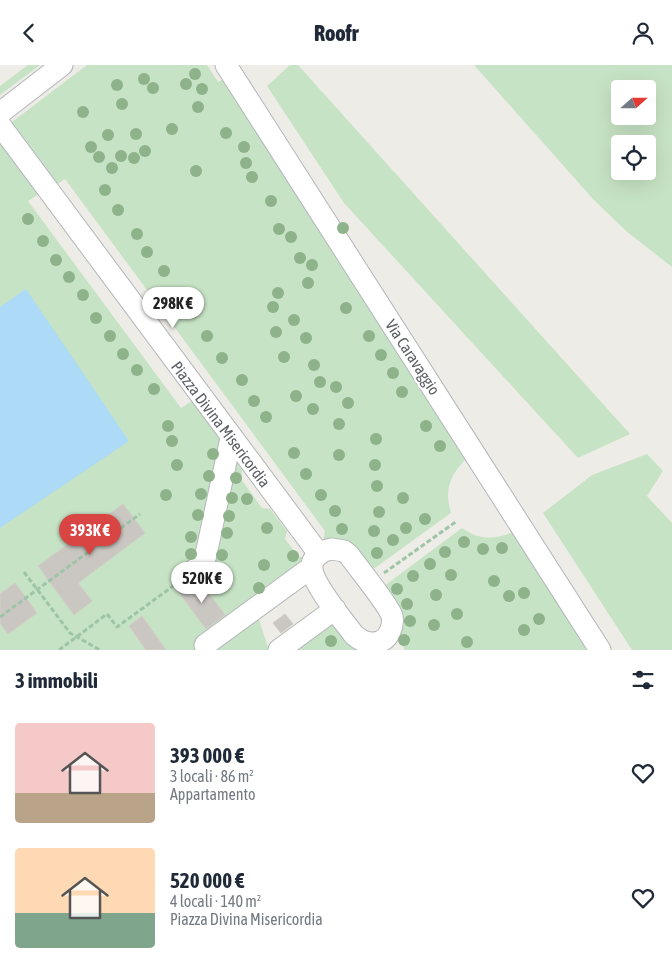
<!DOCTYPE html>
<html lang="it">
<meta charset="utf-8">
<style>
body{margin:0;font-family:"Asap Condensed",sans-serif;background:#f6f6f7;color:#1f2937;height:100vh;display:flex;flex-direction:column;font-size:19px;white-space:nowrap}
*{box-sizing:border-box;margin:0}
p{font-size:16px;color:#747a83}
.icon{flex:none;width:28px;height:28px;fill:none;stroke:currentColor;stroke-width:2;stroke-linecap:round;stroke-linejoin:round}
.map{position:relative;height:585px;overflow:hidden}
.side{display:flex;flex-direction:column;background:#fff;flex:1}
.side>*{flex:none}
.needle{width:32px;rotate:69deg}
.fabs{position:absolute;left:611px;top:15px;display:grid;gap:10px}
.fabs a{display:grid;place-items:center;width:45px;height:45px;border-radius:5px;background:#fff;box-shadow:0 5px 20px #0002;font-size:25px}
.price{position:absolute;translate:-50% -42px;padding:0 11px;border-radius:18px;background:#fff;color:#222;font-size:16px;line-height:32px;filter:drop-shadow(0 1px 2px #0008)}
.price::after{content:'';position:absolute;left:50%;top:30px;width:15px;height:11px;margin-left:-8px;background:inherit;clip-path:polygon(0 0,100% 0,50% 100%)}
.price.on{background:#d84542;color:#fff}
ul{padding:0;list-style:none}
li{display:flex;align-items:center;gap:15px;height:125px;padding:0 15px}
li span{display:grid;place-items:center;flex:none;width:140px;height:100px;border-radius:5px;color:#555}
li>.icon{margin-inline-start:auto}
span .icon{width:60px;height:60px;fill:#fffc;stroke-width:1}
li b{font-size:21px}
h2{display:flex;justify-content:space-between;align-items:center;height:60px;padding:0 15px;font-size:21px}
header{display:flex;justify-content:space-between;align-items:center;height:65px;padding:0 15px;background:#fff;font-size:22px;font-weight:800}
.map>svg:first-child{display:block}
.green{fill:#c7e3c5;fill-rule:evenodd}
.water{fill:#addbf7}
.building{fill:#cac7c2;stroke:#d2cdc5}
.lines{fill:none;stroke-linecap:round;stroke-linejoin:round}
.minor-casing{stroke:#b3b6b9;stroke-width:23}
.path{stroke:#9ec4a7;stroke-width:3;stroke-dasharray:5 2.5;stroke-linecap:butt}
.minor{stroke:#fff;stroke-width:21}
.tree{fill:#8eb28a}
.labels{text-anchor:middle;stroke-width:4.5;stroke-linejoin:round;paint-order:stroke}
.street-label{font-size:16px;fill:#5d6165;stroke:#fff}
</style>
<header><svg class="icon" aria-label="back" viewBox="0 0 24 24"><path d="M15 5l-7 7 7 7"/></svg>Roofr<svg class="icon" aria-label="person" viewBox="0 0 24 24"><circle cx="12" cy="8" r="4"/><path d="M4 21q1-7 8-7t8 7"/></svg></header>
<div class="map">
<svg width="672" height="585" viewBox="0 0 672 585">
<rect width="100%" height="100%" fill="#eeece6"/>
<!-- green -->
<path class="green" d="M 28,0 L 40,0 L 0,30 L 0,21 Z
M 87,0 L 207,0 L 218,17 L 224,14 L 467,393 C 450,410 444,424 451,448 L 372,505 L 322,481 L 325,466 L 65,114 L 53,122 L 8,60 Z
M 290,0 L 298,0 L 630,369 L 578,393 L 344,138 L 267,21 Z
M 474,0 L 672,0 L 672,202 L 626,166 L 593,134 ZM 620,24 L 648,24 L 648,51 L 620,51 ZM 620,79 L 648,79 L 648,106 L 620,106 Z
M 0,76 L 39,129 L 28,136 L 181,343 L 192,336 L 222,377 L 193,506 L 233,393 L 242,405 L 241,414 L 262,443 L 270,444 L 287,466 L 285,474 L 299,492 L 306,492 L 258,552 L 269,585 L 0,585 Z
M 647,389 L 663,406 L 647,431 L 672,458 L 672,585 L 632,585 L 543,448 L 592,410 Z
M 462,463 C 479,475 494,475 513,467 L 589,585 L 405,585 L 397,572 L 384,521 Z
M 336,555 L 379,585 L 294,585 Z"/>
<!-- water -->
<path class="water" d="M 26,224 L 129,376 L 0,463 L 0,242 Z"/>
<!-- building -->
<path class="building" d="M 123,439 L 145,468 L 78,518 L 92,536 L 74,550 L 38,501 Z
M 200,516 L 225,550 L 206,564 L 178,526 L 189,518 L 195,518 Z
M 15,518 L 37,548 L 8,569 L 0,558 L 0,529 Z
M 285,549 L 293,559 L 281,568 L 273,558 Z
M 142,551 L 166,585 L 146,585 L 129,561 Z"/>
<g class="lines">
<!-- minor casing -->
<g class="minor-casing">
<path id="minor" d="M 226,0 L 600,585
M 0,48 L 62,0
M 0,60 L 319,489
M 331,484 L 344,486 L 349,490 C 358,503 388,539 392,551 C 394,561 389,574 379,577 C 370,580 361,576 354,570 C 343,555 315,522 312,505 C 310,493 321,486 331,484 Z
M 193,506 L 202,499 L 205,494 L 231,373
M 205,580 L 305,507 L 312,504
M 279,585 L 335,544"/>
</g>
<!-- path -->
<path class="path" d="M 24,507 L 70,568 L 100,585
M 384,508 L 457,456
M 0,552 L 140,449
M 59,585 L 107,549 L 117,562 L 180,516"/>
<!-- minor -->
<use href="#minor" class="minor"/>
</g>
<!-- trees -->
<g class="tree">
<circle cx="195" cy="9" r="6"/>
<circle cx="144" cy="14" r="6"/>
<circle cx="186" cy="19" r="6"/>
<circle cx="117" cy="20" r="6"/>
<circle cx="153" cy="23" r="6"/>
<circle cx="202" cy="24" r="6"/>
<circle cx="122" cy="39" r="6"/>
<circle cx="198" cy="42" r="6"/>
<circle cx="83" cy="47" r="6"/>
<circle cx="172" cy="64" r="6"/>
<circle cx="226" cy="68" r="6"/>
<circle cx="136" cy="69" r="6"/>
<circle cx="108" cy="70" r="6"/>
<circle cx="91" cy="82" r="6"/>
<circle cx="244" cy="82" r="6"/>
<circle cx="145" cy="86" r="6"/>
<circle cx="121" cy="91" r="6"/>
<circle cx="99" cy="92" r="6"/>
<circle cx="134" cy="93" r="6"/>
<circle cx="246" cy="98" r="6"/>
<circle cx="112" cy="103" r="6"/>
<circle cx="196" cy="106" r="6"/>
<circle cx="252" cy="112" r="6"/>
<circle cx="105" cy="125" r="6"/>
<circle cx="271" cy="136" r="6"/>
<circle cx="118" cy="145" r="6"/>
<circle cx="28" cy="154" r="6"/>
<circle cx="343" cy="163" r="6"/>
<circle cx="279" cy="164" r="6"/>
<circle cx="137" cy="169" r="6"/>
<circle cx="291" cy="172" r="6"/>
<circle cx="43" cy="176" r="6"/>
<circle cx="147" cy="187" r="6"/>
<circle cx="300" cy="193" r="6"/>
<circle cx="56" cy="195" r="6"/>
<circle cx="312" cy="200" r="6"/>
<circle cx="164" cy="206" r="6"/>
<circle cx="69" cy="212" r="6"/>
<circle cx="308" cy="218" r="6"/>
<circle cx="278" cy="228" r="6"/>
<circle cx="83" cy="230" r="6"/>
<circle cx="178" cy="230" r="6"/>
<circle cx="273" cy="242" r="6"/>
<circle cx="346" cy="243" r="6"/>
<circle cx="192" cy="248" r="6"/>
<circle cx="96" cy="253" r="6"/>
<circle cx="294" cy="255" r="6"/>
<circle cx="276" cy="267" r="6"/>
<circle cx="110" cy="271" r="6"/>
<circle cx="207" cy="271" r="6"/>
<circle cx="369" cy="271" r="6"/>
<circle cx="306" cy="273" r="6"/>
<circle cx="123" cy="289" r="6"/>
<circle cx="381" cy="290" r="6"/>
<circle cx="284" cy="292" r="6"/>
<circle cx="222" cy="293" r="6"/>
<circle cx="314" cy="300" r="6"/>
<circle cx="137" cy="305" r="6"/>
<circle cx="393" cy="308" r="6"/>
<circle cx="242" cy="315" r="6"/>
<circle cx="320" cy="317" r="6"/>
<circle cx="336" cy="322" r="6"/>
<circle cx="154" cy="324" r="6"/>
<circle cx="402" cy="327" r="6"/>
<circle cx="296" cy="331" r="6"/>
<circle cx="254" cy="336" r="6"/>
<circle cx="348" cy="338" r="6"/>
<circle cx="313" cy="344" r="6"/>
<circle cx="266" cy="352" r="6"/>
<circle cx="339" cy="359" r="6"/>
<circle cx="168" cy="361" r="6"/>
<circle cx="426" cy="361" r="6"/>
<circle cx="376" cy="374" r="6"/>
<circle cx="172" cy="376" r="6"/>
<circle cx="440" cy="381" r="6"/>
<circle cx="294" cy="388" r="6"/>
<circle cx="213" cy="389" r="6"/>
<circle cx="339" cy="390" r="6"/>
<circle cx="177" cy="400" r="6"/>
<circle cx="375" cy="400" r="6"/>
<circle cx="306" cy="409" r="6"/>
<circle cx="209" cy="411" r="6"/>
<circle cx="236" cy="413" r="6"/>
<circle cx="377" cy="421" r="6"/>
<circle cx="201" cy="429" r="6"/>
<circle cx="166" cy="430" r="6"/>
<circle cx="321" cy="430" r="6"/>
<circle cx="232" cy="433" r="6"/>
<circle cx="403" cy="433" r="6"/>
<circle cx="247" cy="434" r="6"/>
<circle cx="335" cy="446" r="6"/>
<circle cx="379" cy="447" r="6"/>
<circle cx="198" cy="450" r="6"/>
<circle cx="229" cy="451" r="6"/>
<circle cx="425" cy="454" r="6"/>
<circle cx="267" cy="463" r="6"/>
<circle cx="406" cy="463" r="6"/>
<circle cx="342" cy="464" r="6"/>
<circle cx="374" cy="466" r="6"/>
<circle cx="227" cy="468" r="6"/>
<circle cx="191" cy="472" r="6"/>
<circle cx="393" cy="475" r="6"/>
<circle cx="464" cy="477" r="6"/>
<circle cx="502" cy="483" r="6"/>
<circle cx="483" cy="484" r="6"/>
<circle cx="445" cy="487" r="6"/>
<circle cx="377" cy="488" r="6"/>
<circle cx="191" cy="489" r="6"/>
<circle cx="222" cy="490" r="6"/>
<circle cx="293" cy="491" r="6"/>
<circle cx="430" cy="499" r="6"/>
<circle cx="264" cy="500" r="6"/>
<circle cx="218" cy="507" r="6"/>
<circle cx="451" cy="510" r="6"/>
<circle cx="413" cy="511" r="6"/>
<circle cx="494" cy="516" r="6"/>
<circle cx="213" cy="521" r="6"/>
<circle cx="259" cy="523" r="6"/>
<circle cx="397" cy="524" r="6"/>
<circle cx="524" cy="528" r="6"/>
<circle cx="436" cy="530" r="6"/>
<circle cx="509" cy="531" r="6"/>
<circle cx="407" cy="539" r="6"/>
<circle cx="457" cy="549" r="6"/>
<circle cx="539" cy="554" r="6"/>
<circle cx="410" cy="556" r="6"/>
<circle cx="434" cy="560" r="6"/>
<circle cx="524" cy="565" r="6"/>
<circle cx="404" cy="575" r="6"/>
<circle cx="331" cy="576" r="6"/>
<circle cx="467" cy="577" r="6"/>
</g>
<g class="labels">
<!-- street labels -->
<g class="street-label">
<text transform="translate(413 292) rotate(57)" y="6">Via Caravaggio</text>
<text transform="translate(221 359) rotate(53)" y="6">Piazza Divina Misericordia</text>
</g>
</g>
</svg>
<div class="fabs">
<a><svg class="needle" viewBox="-14 -14 28 28"><path d="M0-13l5 13h-10z" fill="#e53935"/><path d="M0 13l5-13h-10z" fill="#747a83"/></svg></a>
<a><svg class="icon" aria-label="locate" viewBox="0 0 24 24"><circle cx="12" cy="12" r="6"/><path d="M12 2v4M12 18v4M2 12h4M18 12h4"/></svg></a>
</div>
<b class="price" style="left:173px;top:264px">298K €</b>
<b class="price on" style="left:90px;top:491px">393K €</b>
<b class="price" style="left:202px;top:539px">520K €</b>
</div>
<section class="side">
<h2>3 immobili<svg class="icon" aria-label="filters" viewBox="0 0 24 24"><path d="M4 7h16M4 17h16"/><circle cx="9" cy="7" r="2"/><circle cx="15" cy="17" r="2"/></svg></h2>
<ul>
<li><span style="background:linear-gradient(#f6c9c9 70%,#b9a48a 0)"><svg class="icon" aria-label="home" viewBox="0 0 24 24"><path d="M3 11l9-7 9 7M6 9v11h12V9"/></svg></span><div><b>393 000 €</b><p>3 locali · 86 m²</p><p>Appartamento</p></div><svg class="icon" aria-label="heart" viewBox="0 0 24 24"><path d="M12 20l-8-8c-3-5 5-10 8-4 3-6 11-1 8 4z"/></svg></li>
<li><span style="background:linear-gradient(#ffd9b3 65%,#7fa58c 0)"><svg class="icon" aria-label="home" viewBox="0 0 24 24"><path d="M3 11l9-7 9 7M6 9v11h12V9"/></svg></span><div><b>520 000 €</b><p>4 locali · 140 m²</p><p>Piazza Divina Misericordia</p></div><svg class="icon" aria-label="heart" viewBox="0 0 24 24"><path d="M12 20l-8-8c-3-5 5-10 8-4 3-6 11-1 8 4z"/></svg></li>
</ul>
</section>
